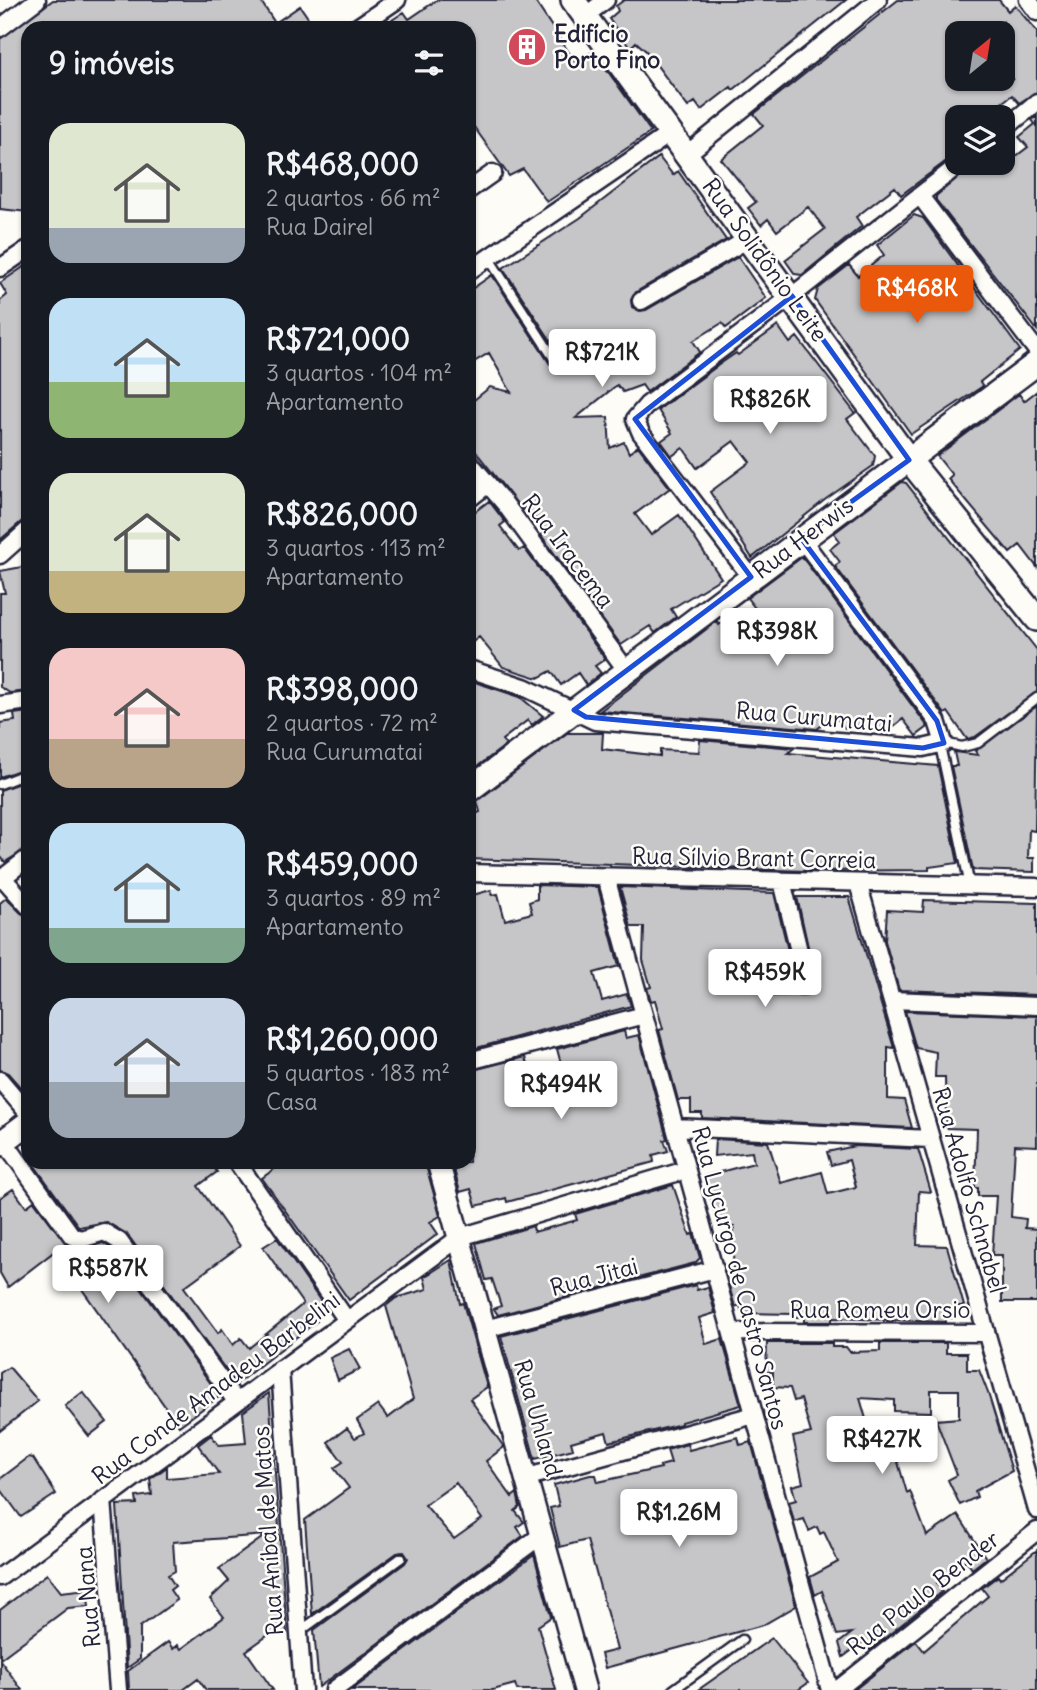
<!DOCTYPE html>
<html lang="pt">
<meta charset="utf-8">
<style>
body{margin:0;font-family:Delius,sans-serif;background:#242831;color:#f1f3f6;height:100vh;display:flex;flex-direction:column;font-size:26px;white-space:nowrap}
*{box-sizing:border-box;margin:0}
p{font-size:23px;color:#9ea1a6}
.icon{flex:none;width:38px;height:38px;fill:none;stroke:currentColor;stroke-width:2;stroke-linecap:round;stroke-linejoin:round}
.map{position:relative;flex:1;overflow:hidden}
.drawer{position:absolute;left:21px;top:21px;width:455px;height:1148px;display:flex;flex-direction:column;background:#171b24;border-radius:21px;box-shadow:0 2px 5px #0004}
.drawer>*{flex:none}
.needle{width:46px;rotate:30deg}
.fabs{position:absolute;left:945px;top:21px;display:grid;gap:14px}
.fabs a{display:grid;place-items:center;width:70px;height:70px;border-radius:14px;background:#171b24;box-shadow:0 2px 5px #0004;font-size:35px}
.price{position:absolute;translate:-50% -60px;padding:0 16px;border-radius:7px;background:#fff;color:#222;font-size:23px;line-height:46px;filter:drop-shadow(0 2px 4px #0008)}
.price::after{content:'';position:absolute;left:50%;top:42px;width:21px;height:16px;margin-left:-10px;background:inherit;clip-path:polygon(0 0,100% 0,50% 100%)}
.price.current{background:#ea580c;color:#fff}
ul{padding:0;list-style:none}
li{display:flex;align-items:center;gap:21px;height:175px;padding:0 28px}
li span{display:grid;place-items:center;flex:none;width:196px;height:140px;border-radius:21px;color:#555}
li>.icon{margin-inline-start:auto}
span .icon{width:84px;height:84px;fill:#fffc;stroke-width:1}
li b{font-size:30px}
h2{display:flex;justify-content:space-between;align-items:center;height:84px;padding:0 28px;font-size:30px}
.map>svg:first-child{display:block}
.building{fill:#c6c6c8;stroke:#22223b;stroke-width:2;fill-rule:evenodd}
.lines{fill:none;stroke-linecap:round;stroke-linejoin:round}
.service-casing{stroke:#22223b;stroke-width:13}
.minor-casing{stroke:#22223b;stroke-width:21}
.tertiary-casing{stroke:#22223b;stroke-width:26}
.secondary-casing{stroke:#22223b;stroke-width:28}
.service{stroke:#fdfcf7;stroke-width:8}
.minor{stroke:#fdfcf7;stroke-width:16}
.tertiary{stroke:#fdfcf7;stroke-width:21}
.secondary{stroke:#fdfcf7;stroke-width:23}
.marked{fill:none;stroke:#1d4ed8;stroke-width:5;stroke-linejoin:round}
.labels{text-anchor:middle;stroke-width:5;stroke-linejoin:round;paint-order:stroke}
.poi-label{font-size:23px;font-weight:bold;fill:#22223b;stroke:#fdfcf7;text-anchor:start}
.street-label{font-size:23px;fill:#22223b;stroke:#fdfcf7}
</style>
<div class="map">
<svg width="1037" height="1690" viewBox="0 0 1037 1690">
<rect width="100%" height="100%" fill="#fdfcf7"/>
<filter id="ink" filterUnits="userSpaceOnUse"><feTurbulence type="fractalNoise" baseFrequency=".0143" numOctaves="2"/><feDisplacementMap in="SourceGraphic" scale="14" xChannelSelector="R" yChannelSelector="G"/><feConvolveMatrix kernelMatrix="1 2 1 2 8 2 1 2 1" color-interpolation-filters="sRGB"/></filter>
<g filter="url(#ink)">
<!-- building -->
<path class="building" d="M 53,0 L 260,0 L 275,23 L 300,6 L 315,28 L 28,28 L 28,212 L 0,209 L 0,39 Z
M 437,0 L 534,0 L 576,63 L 590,53 L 609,73 L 651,132 L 547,202 L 523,169 L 509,176 L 469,120 L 469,28 L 380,28 L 404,12 L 409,19 Z
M 624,0 L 846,0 L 733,90 L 731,87 L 701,110 L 695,102 L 688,107 L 646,51 L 636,42 L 630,48 L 609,19 L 618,11 L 616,6 Z
M 898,0 L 999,0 L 1008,11 L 1015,5 L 1037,32 L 1037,92 L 1019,103 L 1012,95 L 983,117 L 957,117 L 957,153 L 901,195 L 895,187 L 856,217 L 862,226 L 802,275 L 795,274 L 785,260 L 825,229 L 808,207 L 777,231 L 768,219 L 761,225 L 748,208 L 756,202 L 721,159 L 763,125 L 754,114 ZM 1003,22 L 1003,63 L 1013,79 L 957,79 L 957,33 L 979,33 L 985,28 L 989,32 Z
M 1037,116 L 1037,330 L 936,200 L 936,196 L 970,167 L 979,163 L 993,163 L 998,170 L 1028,147 L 1019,137 L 1035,124 L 1032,120 Z
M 659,157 L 673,175 L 678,171 L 726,240 L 636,292 L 631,300 L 632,307 L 640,311 L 646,310 L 738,257 L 766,298 L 726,328 L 722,323 L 693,341 L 700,352 L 647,392 L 642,385 L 623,392 L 617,385 L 576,418 L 608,417 L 610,448 L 624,442 L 629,453 L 638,446 L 670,488 L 635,514 L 651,535 L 679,515 L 721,578 L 671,609 L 676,617 L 655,633 L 650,626 L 621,645 L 541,535 L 545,532 L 527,506 L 522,510 L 469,443 L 469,404 L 490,387 L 511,392 L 489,353 L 469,365 L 469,291 L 492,275 L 550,364 L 559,365 L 561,356 L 503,268 L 580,218 Z
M 914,215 L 923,218 L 1020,350 L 980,382 L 983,386 L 911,434 L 815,300 L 818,289 L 849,265 L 858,276 L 884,255 L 877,245 Z
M 28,264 L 28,516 L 0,540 L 0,301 L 7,295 L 0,283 Z
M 778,326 L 790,343 L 797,337 L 855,413 L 847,419 L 875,456 L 873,466 L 826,499 L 752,558 L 710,492 L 750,462 L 734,441 L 697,468 L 683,448 L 672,456 L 661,441 L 672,433 L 658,410 L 720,364 L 736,353 L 738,355 Z
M 1037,391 L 1037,567 L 1020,545 L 1010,553 L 948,479 L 952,475 L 937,456 L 1019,394 L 1024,401 Z
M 902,482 L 906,483 L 1037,650 L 1037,692 L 975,737 L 967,739 L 948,712 L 945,714 L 835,566 L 840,562 L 830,549 L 840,541 L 834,533 Z
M 489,501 L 505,522 L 500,526 L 519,551 L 524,548 L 605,659 L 595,666 L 601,673 L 586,685 L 578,673 L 561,685 L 551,671 L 538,678 L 503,667 L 479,637 L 469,645 L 469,516 Z
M 802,557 L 928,727 L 916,736 L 903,719 L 885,733 L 850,724 L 845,728 L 834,716 L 817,729 L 600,711 L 717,621 L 719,625 L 725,620 L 737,635 L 762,617 L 747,598 Z
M 28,566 L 28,691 L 10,693 L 0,687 L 0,593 L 5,593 L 0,571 Z
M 469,680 L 520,697 L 543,716 L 532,725 L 528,720 L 502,740 L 506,745 L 470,772 Z
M 1037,706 L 1035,831 L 1029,830 L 1028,858 L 1034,858 L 1034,872 L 973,870 L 951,766 L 957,766 L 954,752 L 978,755 L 975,751 Z
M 28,712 L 28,767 L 0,777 L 0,723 L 15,721 L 14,714 Z
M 567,733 L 603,733 L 602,749 L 660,756 L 660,750 L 699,752 L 700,740 L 794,748 L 788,753 L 938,766 L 958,863 L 929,867 L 929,870 L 806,871 L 469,859 L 469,817 L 480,812 L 477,801 Z
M 25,781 L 28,785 L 28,848 L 5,862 L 0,856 L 0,790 Z
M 537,885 L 598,887 L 619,966 L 594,973 L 602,1001 L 627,994 L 631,1006 L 469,1050 L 469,896 L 491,890 L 492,895 L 498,894 L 505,920 L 532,913 L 529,902 L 537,899 Z
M 620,887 L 774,893 L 794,975 L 773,976 L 765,981 L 765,991 L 774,996 L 806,995 L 816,983 L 797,897 L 849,897 L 894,1048 L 888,1047 L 888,1099 L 904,1100 L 912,1128 L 702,1118 L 702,1113 L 691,1113 L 691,1100 L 678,1100 L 659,1030 L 663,1029 L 655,1000 L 651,1001 L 647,988 L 651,987 L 643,960 L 644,927 L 631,927 Z
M 6,898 L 21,913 L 28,916 L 28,1017 L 24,1020 L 28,1026 L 28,1096 L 8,1073 L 0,1070 L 0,903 Z
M 924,900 L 1037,903 L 1037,995 L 899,990 L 885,941 L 887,910 L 923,912 Z
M 905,1011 L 1037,1016 L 1037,1146 L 1015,1145 L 1011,1217 L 1026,1219 L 1025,1228 L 1037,1229 L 1037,1302 L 1002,1302 L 1002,1255 L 992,1255 L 996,1196 L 978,1196 L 978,1188 L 975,1188 L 977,1129 L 946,1128 L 945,1077 L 935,1077 L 936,1052 L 916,1048 Z
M 624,1031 L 626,1038 L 639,1035 L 667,1139 L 664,1140 L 668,1151 L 653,1155 L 654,1162 L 507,1202 L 506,1198 L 476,1206 L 471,1189 L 460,1192 L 452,1162 L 469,1162 L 469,1071 L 525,1057 L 531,1081 L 563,1071 L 557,1049 Z
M 715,1139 L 768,1142 L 781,1183 L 822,1172 L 828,1194 L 856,1187 L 849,1160 L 831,1165 L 827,1152 L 855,1146 L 918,1149 L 931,1192 L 919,1191 L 917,1245 L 947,1246 L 964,1306 L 954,1306 L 954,1318 L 946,1318 L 946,1322 L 832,1318 L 832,1322 L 804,1322 L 804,1317 L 793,1317 L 794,1314 L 742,1313 L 740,1305 L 735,1307 L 728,1282 L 733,1280 L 730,1269 L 733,1269 L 734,1227 L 719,1227 L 705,1176 L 754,1163 L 752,1152 L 714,1156 Z
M 32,1162 L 210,1162 L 217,1172 L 198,1186 L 240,1246 L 184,1287 L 218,1333 L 222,1329 L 233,1345 L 241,1338 L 249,1348 L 303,1304 L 263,1247 L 277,1238 L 324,1306 L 312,1314 L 317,1321 L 236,1384 L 127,1234 L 106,1222 L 79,1227 Z
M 284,1162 L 425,1162 L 440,1216 L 430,1222 L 438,1234 L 349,1300 L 262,1178 Z
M 673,1185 L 690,1235 L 693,1234 L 700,1258 L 695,1263 L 498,1315 L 494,1309 L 501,1306 L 492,1279 L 486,1280 L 476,1243 L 533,1226 L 534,1232 L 577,1220 L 575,1214 Z
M 13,1189 L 26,1207 L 34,1201 L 68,1246 L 83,1249 L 103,1243 L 112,1249 L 220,1396 L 179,1426 L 55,1251 L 8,1287 L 0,1273 L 0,1198 Z
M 451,1260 L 460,1304 L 463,1303 L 487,1387 L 470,1399 L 504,1447 L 486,1461 L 512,1497 L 517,1493 L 520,1507 L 515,1511 L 524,1522 L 517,1527 L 523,1536 L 319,1687 L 314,1630 L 405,1563 L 408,1558 L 404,1552 L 397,1553 L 312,1614 L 305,1520 L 349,1488 L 334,1468 L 343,1462 L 328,1442 L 347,1428 L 355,1438 L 364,1433 L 357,1420 L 378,1405 L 388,1418 L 413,1399 L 386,1306 L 396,1298 L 427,1289 L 424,1277 ZM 456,1483 L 482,1519 L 454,1539 L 425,1505 Z
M 696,1285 L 697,1290 L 708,1287 L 715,1313 L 699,1318 L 706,1344 L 722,1339 L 741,1405 L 681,1422 L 681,1424 L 609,1442 L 606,1432 L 571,1442 L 573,1449 L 535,1459 L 501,1336 Z
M 767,1343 L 832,1343 L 832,1347 L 846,1347 L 850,1352 L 880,1351 L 880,1343 L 946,1343 L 946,1353 L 967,1353 L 967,1370 L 979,1370 L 988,1393 L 1012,1471 L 975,1491 L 977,1497 L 960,1505 L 948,1480 L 957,1475 L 936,1420 L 959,1418 L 959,1390 L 931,1390 L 931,1412 L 894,1411 L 894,1400 L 860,1398 L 870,1433 L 888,1428 L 907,1493 L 910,1491 L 927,1536 L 958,1515 L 986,1558 L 972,1569 L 966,1560 L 937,1583 L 942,1592 L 870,1650 L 863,1642 L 843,1657 L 839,1643 L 852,1633 L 837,1635 L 822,1591 L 815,1595 L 810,1577 L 838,1562 L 824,1532 L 820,1534 L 817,1527 L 809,1531 L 804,1519 L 794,1522 L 789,1502 L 796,1500 L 792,1486 L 803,1483 L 793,1437 L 811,1433 L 801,1399 L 794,1401 L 790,1388 L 773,1387 L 773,1372 L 766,1372 Z
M 349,1349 L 360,1369 L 338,1380 L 330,1358 Z
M 9,1367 L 38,1401 L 0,1431 L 0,1373 Z
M 83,1392 L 107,1422 L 89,1436 L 65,1406 Z
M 269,1393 L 287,1633 L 270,1634 L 246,1651 L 273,1690 L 206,1690 L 198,1679 L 183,1690 L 129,1690 L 128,1671 L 168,1642 L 173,1649 L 178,1645 L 181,1649 L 224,1617 L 210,1599 L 229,1581 L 219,1569 L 266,1535 L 173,1542 L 175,1571 L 168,1575 L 175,1586 L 170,1590 L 177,1600 L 140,1627 L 140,1659 L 127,1668 L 117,1505 L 137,1504 L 136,1497 L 152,1495 L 150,1479 L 167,1467 L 167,1478 L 219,1474 L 198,1445 L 211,1435 L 219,1445 L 246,1443 L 243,1412 Z
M 738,1437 L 740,1445 L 751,1442 L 796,1606 L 763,1625 L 605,1668 L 601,1654 L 617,1650 L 587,1540 L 560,1547 L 550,1508 L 559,1506 L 554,1485 L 590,1475 L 596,1475 L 598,1482 L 661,1468 L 660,1466 L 671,1463 L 667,1450 L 687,1444 L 689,1450 Z
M 29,1457 L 33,1458 L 56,1494 L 21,1517 L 0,1488 L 0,1479 Z
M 1037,1550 L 1037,1690 L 854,1690 L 916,1641 L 924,1651 L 988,1596 L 982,1588 L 998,1576 L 1000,1579 Z
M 534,1555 L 551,1617 L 538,1626 L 556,1690 L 517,1690 L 515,1684 L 493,1690 L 352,1690 Z
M 47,1574 L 61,1592 L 87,1589 L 89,1606 L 68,1608 L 0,1659 L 0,1610 Z
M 772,1638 L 808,1683 L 798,1690 L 698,1690 Z
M 0,1660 L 22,1690 L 0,1690 Z"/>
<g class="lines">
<!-- service casing -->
<g class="service-casing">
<path id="service" d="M 488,257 L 555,360
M 944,743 L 962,747 L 978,743 L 1037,698
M 940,745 L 970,886
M 0,784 L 28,773
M 299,1632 L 401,1558
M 673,1690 L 742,1640"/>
</g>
<!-- minor casing -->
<g class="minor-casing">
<path id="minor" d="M 1028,0 L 1037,12
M 585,16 L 606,0
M 0,28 L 37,0
M 356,28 L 397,0
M 1003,130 L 1037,102
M 687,154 L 878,0
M 469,190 L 493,173
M 920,196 L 1037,351
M 0,268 L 28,249
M 469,271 L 671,133
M 641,301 L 750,238
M 469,462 L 505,504 L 627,671
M 469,499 L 488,484
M 0,555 L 28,530
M 751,577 L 641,433 L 635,419 L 647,405 L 792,296 L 961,163
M 469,669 L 524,687 L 595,721 L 923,748 L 944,743 L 937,721 L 801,538
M 0,705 L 28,701
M 469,873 L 1037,887
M 606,877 L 830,1690
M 3,878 L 28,906
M 0,880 L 28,858
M 858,883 L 1037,1510
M 774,986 L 802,985 L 806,980 L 782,881
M 892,1000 L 1037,1006
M 469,1061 L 644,1015
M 0,1080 L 28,1113
M 675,1127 L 930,1139
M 4,1141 L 72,1236 L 81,1239 L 104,1232 L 119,1241 L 236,1401
M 237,1162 L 346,1319
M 485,1329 L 715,1269
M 732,1332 L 986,1333
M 280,1369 L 303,1690
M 528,1477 L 754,1415
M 103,1500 L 118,1690
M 0,1577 L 460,1237 L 686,1170
M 334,1690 L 543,1534
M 837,1690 L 1037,1531"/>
</g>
<!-- tertiary casing -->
<g class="tertiary-casing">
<path id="tertiary" d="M 438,1162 L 585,1690"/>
</g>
<!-- secondary casing -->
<g class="secondary-casing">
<path id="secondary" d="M 573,0 L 909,460 L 1037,619
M 469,790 L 1037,363
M 0,1144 L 28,1123"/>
</g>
<!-- service -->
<use href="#service" class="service"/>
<!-- minor -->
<use href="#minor" class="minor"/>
<!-- tertiary -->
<use href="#tertiary" class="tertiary"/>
<!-- secondary -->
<use href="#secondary" class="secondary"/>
</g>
</g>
<!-- marked area -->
<path class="marked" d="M 792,296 L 909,460 L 801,538 L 937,721 L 944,743 L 923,748 L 586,717 L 574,710 L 751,577 L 635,419 Z"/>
<!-- icons -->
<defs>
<g id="building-disc" transform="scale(2.0125)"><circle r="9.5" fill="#d1495b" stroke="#fdfcf7"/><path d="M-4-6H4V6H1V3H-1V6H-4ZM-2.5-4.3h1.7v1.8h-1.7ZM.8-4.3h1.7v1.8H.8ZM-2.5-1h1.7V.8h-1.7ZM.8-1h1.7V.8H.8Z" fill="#fff"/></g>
</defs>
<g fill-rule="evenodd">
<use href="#building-disc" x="527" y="47"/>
</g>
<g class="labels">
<!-- poi labels -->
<g class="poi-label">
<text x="554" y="42">Edifício<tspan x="554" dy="26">Porto Fino</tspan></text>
</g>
<!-- street labels -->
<g class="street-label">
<text transform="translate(765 260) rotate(54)" y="8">Rua Solidônio Leite</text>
<text transform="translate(803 538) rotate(-37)" y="8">Rua Herwis</text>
<text transform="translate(568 551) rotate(53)" y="8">Rua Iracema</text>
<text transform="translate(814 717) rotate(5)" y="8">Rua Curumatai</text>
<text transform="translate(754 858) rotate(1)" y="8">Rua Sílvio Brant Correia</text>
<text transform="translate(969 1190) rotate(74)" y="8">Rua Adolfo Schnabel</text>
<text transform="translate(594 1277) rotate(-15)" y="8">Rua Jitai</text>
<text transform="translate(740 1278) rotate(75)" y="8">Rua Lycurgo de Castro Santos</text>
<text x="880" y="1318">Rua Romeu Orsio</text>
<text transform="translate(216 1388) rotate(-37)" y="8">Rua Conde Amadeu Barbelini</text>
<text transform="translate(538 1418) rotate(74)" y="8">Rua Uhland</text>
<text transform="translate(268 1531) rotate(-94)" y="8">Rua Aníbal de Matos</text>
<text transform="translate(923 1593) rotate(-38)" y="8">Rua Paulo Bender</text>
<text transform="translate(88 1597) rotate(-95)" y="8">Rua Nana</text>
</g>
</g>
</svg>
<div class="fabs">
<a><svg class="needle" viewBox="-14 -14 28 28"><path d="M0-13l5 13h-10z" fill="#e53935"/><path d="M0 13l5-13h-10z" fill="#9ea1a6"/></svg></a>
<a><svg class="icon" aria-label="layers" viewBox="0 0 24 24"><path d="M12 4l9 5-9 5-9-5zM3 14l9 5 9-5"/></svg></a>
</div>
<b class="price current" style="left:917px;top:325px">R$468K</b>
<b class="price" style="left:602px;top:389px">R$721K</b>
<b class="price" style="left:770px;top:436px">R$826K</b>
<b class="price" style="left:777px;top:668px">R$398K</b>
<b class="price" style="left:765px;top:1009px">R$459K</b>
<b class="price" style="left:561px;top:1121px">R$494K</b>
<b class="price" style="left:108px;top:1305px">R$587K</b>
<b class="price" style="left:882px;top:1476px">R$427K</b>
<b class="price" style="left:679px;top:1549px">R$1.26M</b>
<section class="drawer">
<h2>9 imóveis<svg class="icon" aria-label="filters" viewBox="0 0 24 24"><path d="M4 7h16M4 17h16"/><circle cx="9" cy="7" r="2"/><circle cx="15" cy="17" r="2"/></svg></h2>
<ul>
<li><span style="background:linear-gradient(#dfe7d0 75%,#9aa5b1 0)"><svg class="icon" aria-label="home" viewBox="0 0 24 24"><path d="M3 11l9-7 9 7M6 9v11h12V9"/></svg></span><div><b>R$468,000</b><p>2 quartos · 66 m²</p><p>Rua Dairel</p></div></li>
<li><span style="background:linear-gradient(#bfe0f5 60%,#8fb573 0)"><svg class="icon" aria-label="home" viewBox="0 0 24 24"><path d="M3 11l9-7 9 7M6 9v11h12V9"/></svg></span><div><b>R$721,000</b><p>3 quartos · 104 m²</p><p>Apartamento</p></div></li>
<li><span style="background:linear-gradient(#dfe7d0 70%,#c2b280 0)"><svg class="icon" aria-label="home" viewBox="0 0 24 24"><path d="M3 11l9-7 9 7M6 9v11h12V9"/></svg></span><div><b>R$826,000</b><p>3 quartos · 113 m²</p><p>Apartamento</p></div></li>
<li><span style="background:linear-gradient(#f6c9c9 65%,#b9a48a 0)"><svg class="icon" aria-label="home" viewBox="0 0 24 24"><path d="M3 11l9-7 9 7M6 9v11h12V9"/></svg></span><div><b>R$398,000</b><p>2 quartos · 72 m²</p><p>Rua Curumatai</p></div></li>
<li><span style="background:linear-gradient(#bfe0f5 75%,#7fa58c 0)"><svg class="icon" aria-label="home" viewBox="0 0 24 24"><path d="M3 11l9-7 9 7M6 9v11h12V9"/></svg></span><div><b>R$459,000</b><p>3 quartos · 89 m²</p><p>Apartamento</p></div></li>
<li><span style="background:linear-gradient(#c9d6e8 60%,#9aa5b1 0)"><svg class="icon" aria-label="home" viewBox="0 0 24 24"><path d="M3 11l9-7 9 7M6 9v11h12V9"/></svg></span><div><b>R$1,260,000</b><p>5 quartos · 183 m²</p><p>Casa</p></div></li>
</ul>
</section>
</div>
